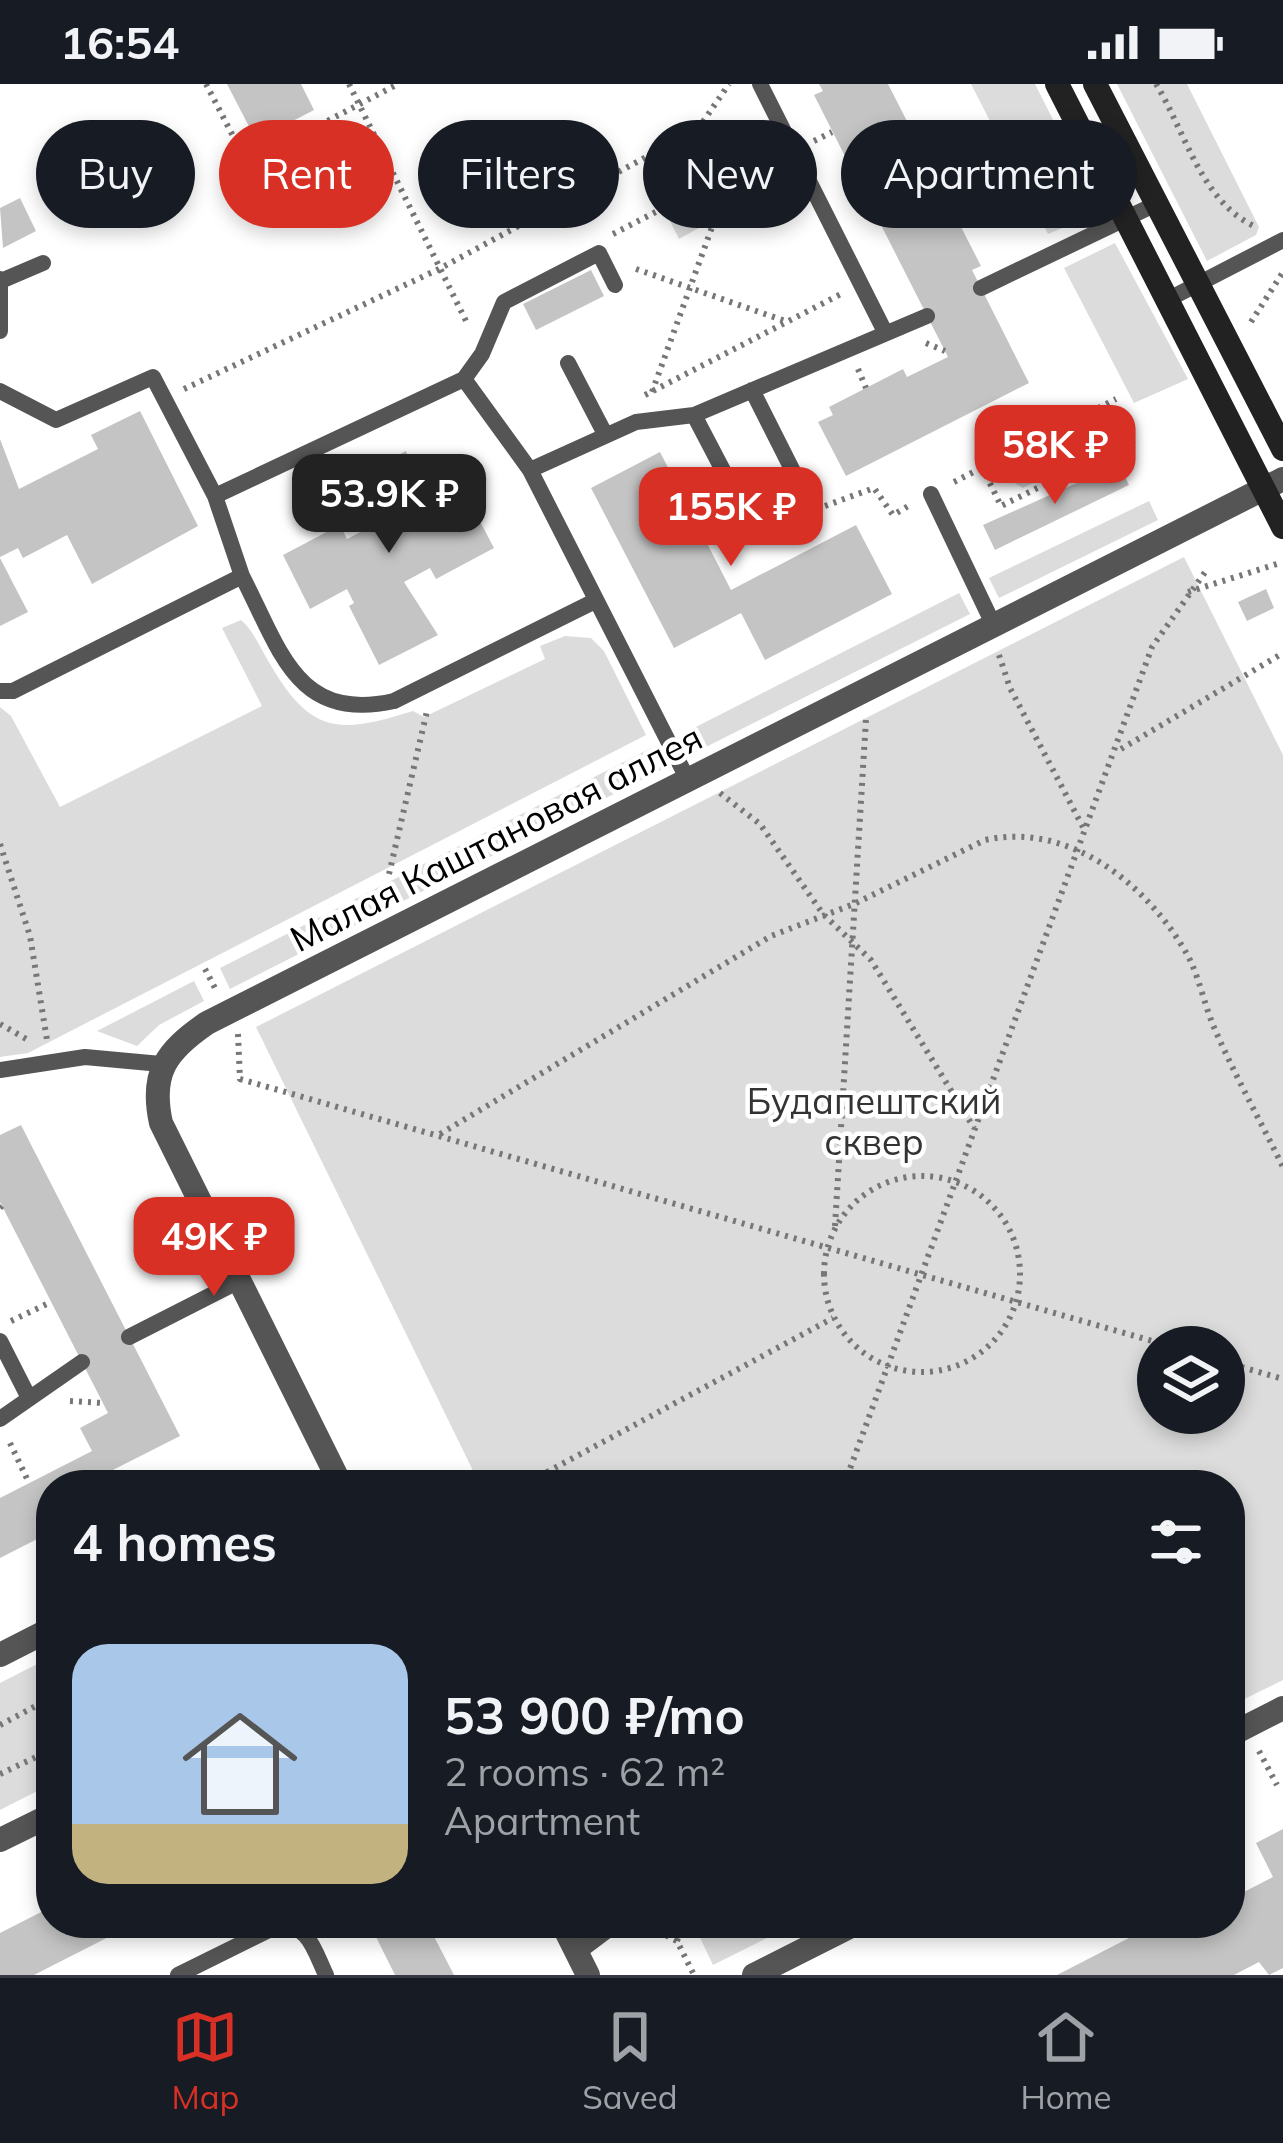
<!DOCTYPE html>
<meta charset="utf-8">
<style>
body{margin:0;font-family:Mulish,sans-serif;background:#20242c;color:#f1f3f6;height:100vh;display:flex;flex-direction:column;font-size:45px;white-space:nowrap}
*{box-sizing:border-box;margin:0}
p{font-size:39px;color:#9ea1a6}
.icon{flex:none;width:66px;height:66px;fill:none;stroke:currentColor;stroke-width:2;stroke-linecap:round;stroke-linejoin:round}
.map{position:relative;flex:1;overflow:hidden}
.panel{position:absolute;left:36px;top:1386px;width:1209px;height:468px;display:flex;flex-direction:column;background:#171b24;border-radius:48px;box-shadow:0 6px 18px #0003}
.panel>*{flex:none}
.banner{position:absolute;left:36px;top:36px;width:1212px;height:108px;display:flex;gap:24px}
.controls{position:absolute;left:1137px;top:1242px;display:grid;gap:24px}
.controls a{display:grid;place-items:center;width:108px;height:108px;border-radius:50%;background:#171b24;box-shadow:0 6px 18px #0003;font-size:60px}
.price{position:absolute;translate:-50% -102px;padding:0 27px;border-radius:24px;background:#d93025;color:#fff;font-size:39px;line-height:78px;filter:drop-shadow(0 3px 6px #0008)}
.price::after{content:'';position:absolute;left:50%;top:72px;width:36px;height:27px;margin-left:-18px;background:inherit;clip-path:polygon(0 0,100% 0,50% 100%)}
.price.on{background:#222;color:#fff}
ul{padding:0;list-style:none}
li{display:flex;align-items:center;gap:36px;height:300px;padding:0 36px}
li span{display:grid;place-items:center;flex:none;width:336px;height:240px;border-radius:36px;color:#555}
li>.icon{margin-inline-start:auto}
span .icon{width:144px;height:144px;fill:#fffc;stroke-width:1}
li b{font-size:51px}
h2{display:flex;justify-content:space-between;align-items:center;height:144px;padding:0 36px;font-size:51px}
.chip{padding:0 42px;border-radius:54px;background:#171b24;box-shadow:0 6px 18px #0003;font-size:42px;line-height:108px}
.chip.on{background:#d93025;color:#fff}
.status{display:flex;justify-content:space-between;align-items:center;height:84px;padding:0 60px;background:#171b24;direction:ltr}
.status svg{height:33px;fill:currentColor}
.tab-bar{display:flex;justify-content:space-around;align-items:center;height:168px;border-top:3px solid #363941;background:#171b24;font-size:33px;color:#9ea1a6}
.tab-bar a{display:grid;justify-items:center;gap:6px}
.tab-bar .on{color:#d93025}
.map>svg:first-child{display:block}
.green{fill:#dcdcdc;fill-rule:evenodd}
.building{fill:#c4c4c4}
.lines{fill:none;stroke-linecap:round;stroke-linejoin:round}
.path{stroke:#777;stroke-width:6;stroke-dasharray:3 6;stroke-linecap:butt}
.lane{stroke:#555;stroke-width:16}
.street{stroke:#555;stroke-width:24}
.secondary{stroke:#222;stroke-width:24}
.labels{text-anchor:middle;stroke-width:9;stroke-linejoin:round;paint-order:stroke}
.street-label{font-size:36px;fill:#000;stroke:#fff}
.park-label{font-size:36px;fill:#333;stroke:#fff}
</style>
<div class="status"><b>16:54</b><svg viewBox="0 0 49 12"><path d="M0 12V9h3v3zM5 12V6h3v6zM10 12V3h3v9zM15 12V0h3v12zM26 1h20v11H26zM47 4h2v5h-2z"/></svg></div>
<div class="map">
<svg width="1283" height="1891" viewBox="0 0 1283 1891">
<rect width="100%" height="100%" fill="#fff"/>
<!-- green -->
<path class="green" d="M 971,0 L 1035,0 L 1097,123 L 1091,132 L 1048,150 Z
M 1117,0 L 1187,0 L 1259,143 L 1256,151 L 1207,177 Z
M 720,45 L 755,113 L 679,155 L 643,83 Z
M 1115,159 L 1188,295 L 1134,319 L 1064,184 Z
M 1104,330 L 1117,355 L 1071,375 L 1072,380 L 1023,404 L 994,387 Z
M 1149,417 L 1158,436 L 999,514 L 989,494 Z
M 1184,473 L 1283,671 L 1283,1596 L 1230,1622 L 1230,1401 L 480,1401 L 256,943 ZM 1158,1263 L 1224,1263 L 1224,1329 L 1158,1329 Z
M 959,509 L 970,530 L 694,669 L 684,649 Z
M 241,536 C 252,545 259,561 267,575 C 309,648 334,652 413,627 L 424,633 L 545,575 L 540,562 L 565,552 L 591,554 L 604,567 L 646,651 L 28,969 L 0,973 L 0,623 L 11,632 L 60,723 L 262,622 L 222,544 Z
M 653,663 L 663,685 L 230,905 L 220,884 Z
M 194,897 L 204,917 L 159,941 L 137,962 L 97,947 Z
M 51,1573 L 51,1700 L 0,1726 L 0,1599 Z
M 693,1839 L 797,1839 L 713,1881 Z"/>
<!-- building -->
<path class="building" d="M 227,0 L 301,0 L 314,26 L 256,56 Z
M 819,0 L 888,0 L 981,182 L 972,186 L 1029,299 L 846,392 L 818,338 L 833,331 L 829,323 L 903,285 L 907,293 L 948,273 L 881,141 L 889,137 L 859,80 L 851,84 L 814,11 L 823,7 Z
M 20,114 L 36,147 L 3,164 L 0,124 Z
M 591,186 L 604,212 L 536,246 L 523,220 Z
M 140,327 L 198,442 L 92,500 L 67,451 L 23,474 L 18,464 L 0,473 L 0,355 L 19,405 L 98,365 L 91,351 Z
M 406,367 L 429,428 L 465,409 L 494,464 L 436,495 L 430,484 L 404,498 L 438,551 L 379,581 L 349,522 L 354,519 L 347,505 L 310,525 L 283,471 L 340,441 L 347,455 L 374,441 L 345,399 Z
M 660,368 L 731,506 L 856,441 L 892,510 L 765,576 L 741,529 L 674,564 L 591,404 Z
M 1117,376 L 1129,401 L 995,466 L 983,441 L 1108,385 Z
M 0,474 L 28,528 L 0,542 Z
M 1266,505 L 1274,524 L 1247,537 L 1238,518 Z
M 21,1041 L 180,1352 L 103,1391 L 108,1401 L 51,1401 L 51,1448 L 0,1474 L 0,1414 L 92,1367 L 80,1344 L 108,1329 L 0,1118 L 0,1051 Z
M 1283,1745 L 1283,1884 L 1269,1891 L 1259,1878 L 1234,1891 L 1057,1891 L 1158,1839 L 1230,1839 L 1230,1802 L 1237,1798 L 1242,1809 L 1273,1793 L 1256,1759 Z
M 51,1823 L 51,1839 L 136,1839 L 34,1891 L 0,1891 L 0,1849 Z
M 369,1839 L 427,1839 L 454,1891 L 395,1891 Z"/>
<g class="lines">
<!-- path -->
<path class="path" d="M 206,0 L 247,79 L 398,0
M 349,0 L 467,239
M 1156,0 C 1185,47 1201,117 1254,142
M 814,57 L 832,48
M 613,150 L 772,68
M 636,185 L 785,237
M 1251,238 L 1283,188
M 926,259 L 945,267
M 858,285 L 866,304
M 184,305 L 439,185 L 698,45 L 729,0
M 652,308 L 731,91
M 645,311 L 841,210
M 982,383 L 1001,422 L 1137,355
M 954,398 L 1116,315
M 825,422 L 874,404 L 893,431 L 910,421
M 1188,508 L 1280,479
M 999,571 L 1010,604 L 1085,747
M 1121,665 L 1283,569
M 720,709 L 760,740 L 823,830 L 871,876 L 974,1044
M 0,760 L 30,852 L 47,956
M 389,790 L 427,627
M 205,885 L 216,906
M 0,940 L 28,956
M 238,950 L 240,995 L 1173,1263
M 440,1050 L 771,852 L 854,820 L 985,756 C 1070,737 1149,802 1188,872 C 1199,893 1204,919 1213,941 C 1234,990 1260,1036 1283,1083
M824 1190a98 98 0 1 1 196 0a98 98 0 1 1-196 0Z
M 0,1124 L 2,1122
M 835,1142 L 866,635
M 11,1237 L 51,1218
M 1224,1278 L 1283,1295
M 70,1317 L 103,1319
M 10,1359 L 29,1399
M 523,1401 L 833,1234
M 844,1401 L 1152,563 L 1208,484
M 0,1641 L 51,1614
M 1259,1667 L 1277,1701
M 0,1690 L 51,1666
M 642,1839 L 677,1857 L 694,1891
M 677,1857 L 683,1839"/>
<!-- lane -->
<path class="lane" d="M 760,0 L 885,248
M 0,195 L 0,247
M 1,197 L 43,179
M 981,204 L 1156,120
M 1167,216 L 1283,156
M 568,279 L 605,350
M 464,295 L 482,270 L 504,218 L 599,169 L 615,201
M 0,307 L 56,336 L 153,293 L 215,412
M 694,331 L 750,438 L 806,413 L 752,306
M 530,386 L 636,338 L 694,331 L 927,232
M 931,410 L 995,544
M 242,492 L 215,412 L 464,295 L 530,386 L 689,698
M 0,607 L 13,607 L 242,492 C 280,565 296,639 394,617 L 595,517
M 0,986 L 85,973 L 161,980
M 129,1253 L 239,1197
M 0,1257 L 29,1314
M 0,1335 L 82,1278
M 577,1869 L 617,1839
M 178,1891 L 277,1842 C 309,1839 314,1866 326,1891"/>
<!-- street -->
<path class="street" d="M 341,1401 L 161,1039 C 150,989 166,967 207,939 L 1283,395
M 0,1571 L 51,1545
M 1230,1651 L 1283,1624
M 0,1756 L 51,1731
M 562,1839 L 588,1891
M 754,1891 L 857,1839"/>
<!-- secondary -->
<path class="secondary" d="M 1057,0 L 1283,443
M 1095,0 L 1283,365"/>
</g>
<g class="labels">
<!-- street labels -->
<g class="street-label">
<text transform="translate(496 754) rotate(-27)" y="13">Малая Каштановая аллея</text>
</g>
<!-- park labels -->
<g class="park-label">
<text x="874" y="1030">Будапештский<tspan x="874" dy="41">сквер</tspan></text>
</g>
</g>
</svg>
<div class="controls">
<a><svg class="icon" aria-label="layers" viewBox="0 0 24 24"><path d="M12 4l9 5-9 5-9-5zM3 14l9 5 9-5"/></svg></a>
</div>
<b class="price" style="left:1055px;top:423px">58K ₽</b>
<b class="price on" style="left:389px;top:472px">53.9K ₽</b>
<b class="price" style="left:731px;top:485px">155K ₽</b>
<b class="price" style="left:214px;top:1215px">49K ₽</b>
<div class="banner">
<a class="chip">Buy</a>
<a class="chip on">Rent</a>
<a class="chip">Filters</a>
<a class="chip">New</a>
<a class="chip">Apartment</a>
</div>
<section class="panel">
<h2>4 homes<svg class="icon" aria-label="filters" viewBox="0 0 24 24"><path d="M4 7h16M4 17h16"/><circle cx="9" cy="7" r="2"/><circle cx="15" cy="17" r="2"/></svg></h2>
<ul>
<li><span style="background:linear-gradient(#a9c7e8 75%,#c2b280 0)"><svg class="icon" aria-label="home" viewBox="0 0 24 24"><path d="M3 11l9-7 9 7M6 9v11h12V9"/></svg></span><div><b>53 900 ₽/mo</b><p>2 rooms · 62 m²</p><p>Apartment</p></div></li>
</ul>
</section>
</div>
<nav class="tab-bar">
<a class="on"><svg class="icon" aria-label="map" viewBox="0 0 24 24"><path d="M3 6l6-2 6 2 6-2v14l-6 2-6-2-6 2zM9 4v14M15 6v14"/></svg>Map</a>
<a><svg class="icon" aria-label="saved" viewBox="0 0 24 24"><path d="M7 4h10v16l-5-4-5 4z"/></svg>Saved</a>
<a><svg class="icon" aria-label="home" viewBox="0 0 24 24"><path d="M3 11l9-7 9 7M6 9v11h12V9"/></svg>Home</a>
</nav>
